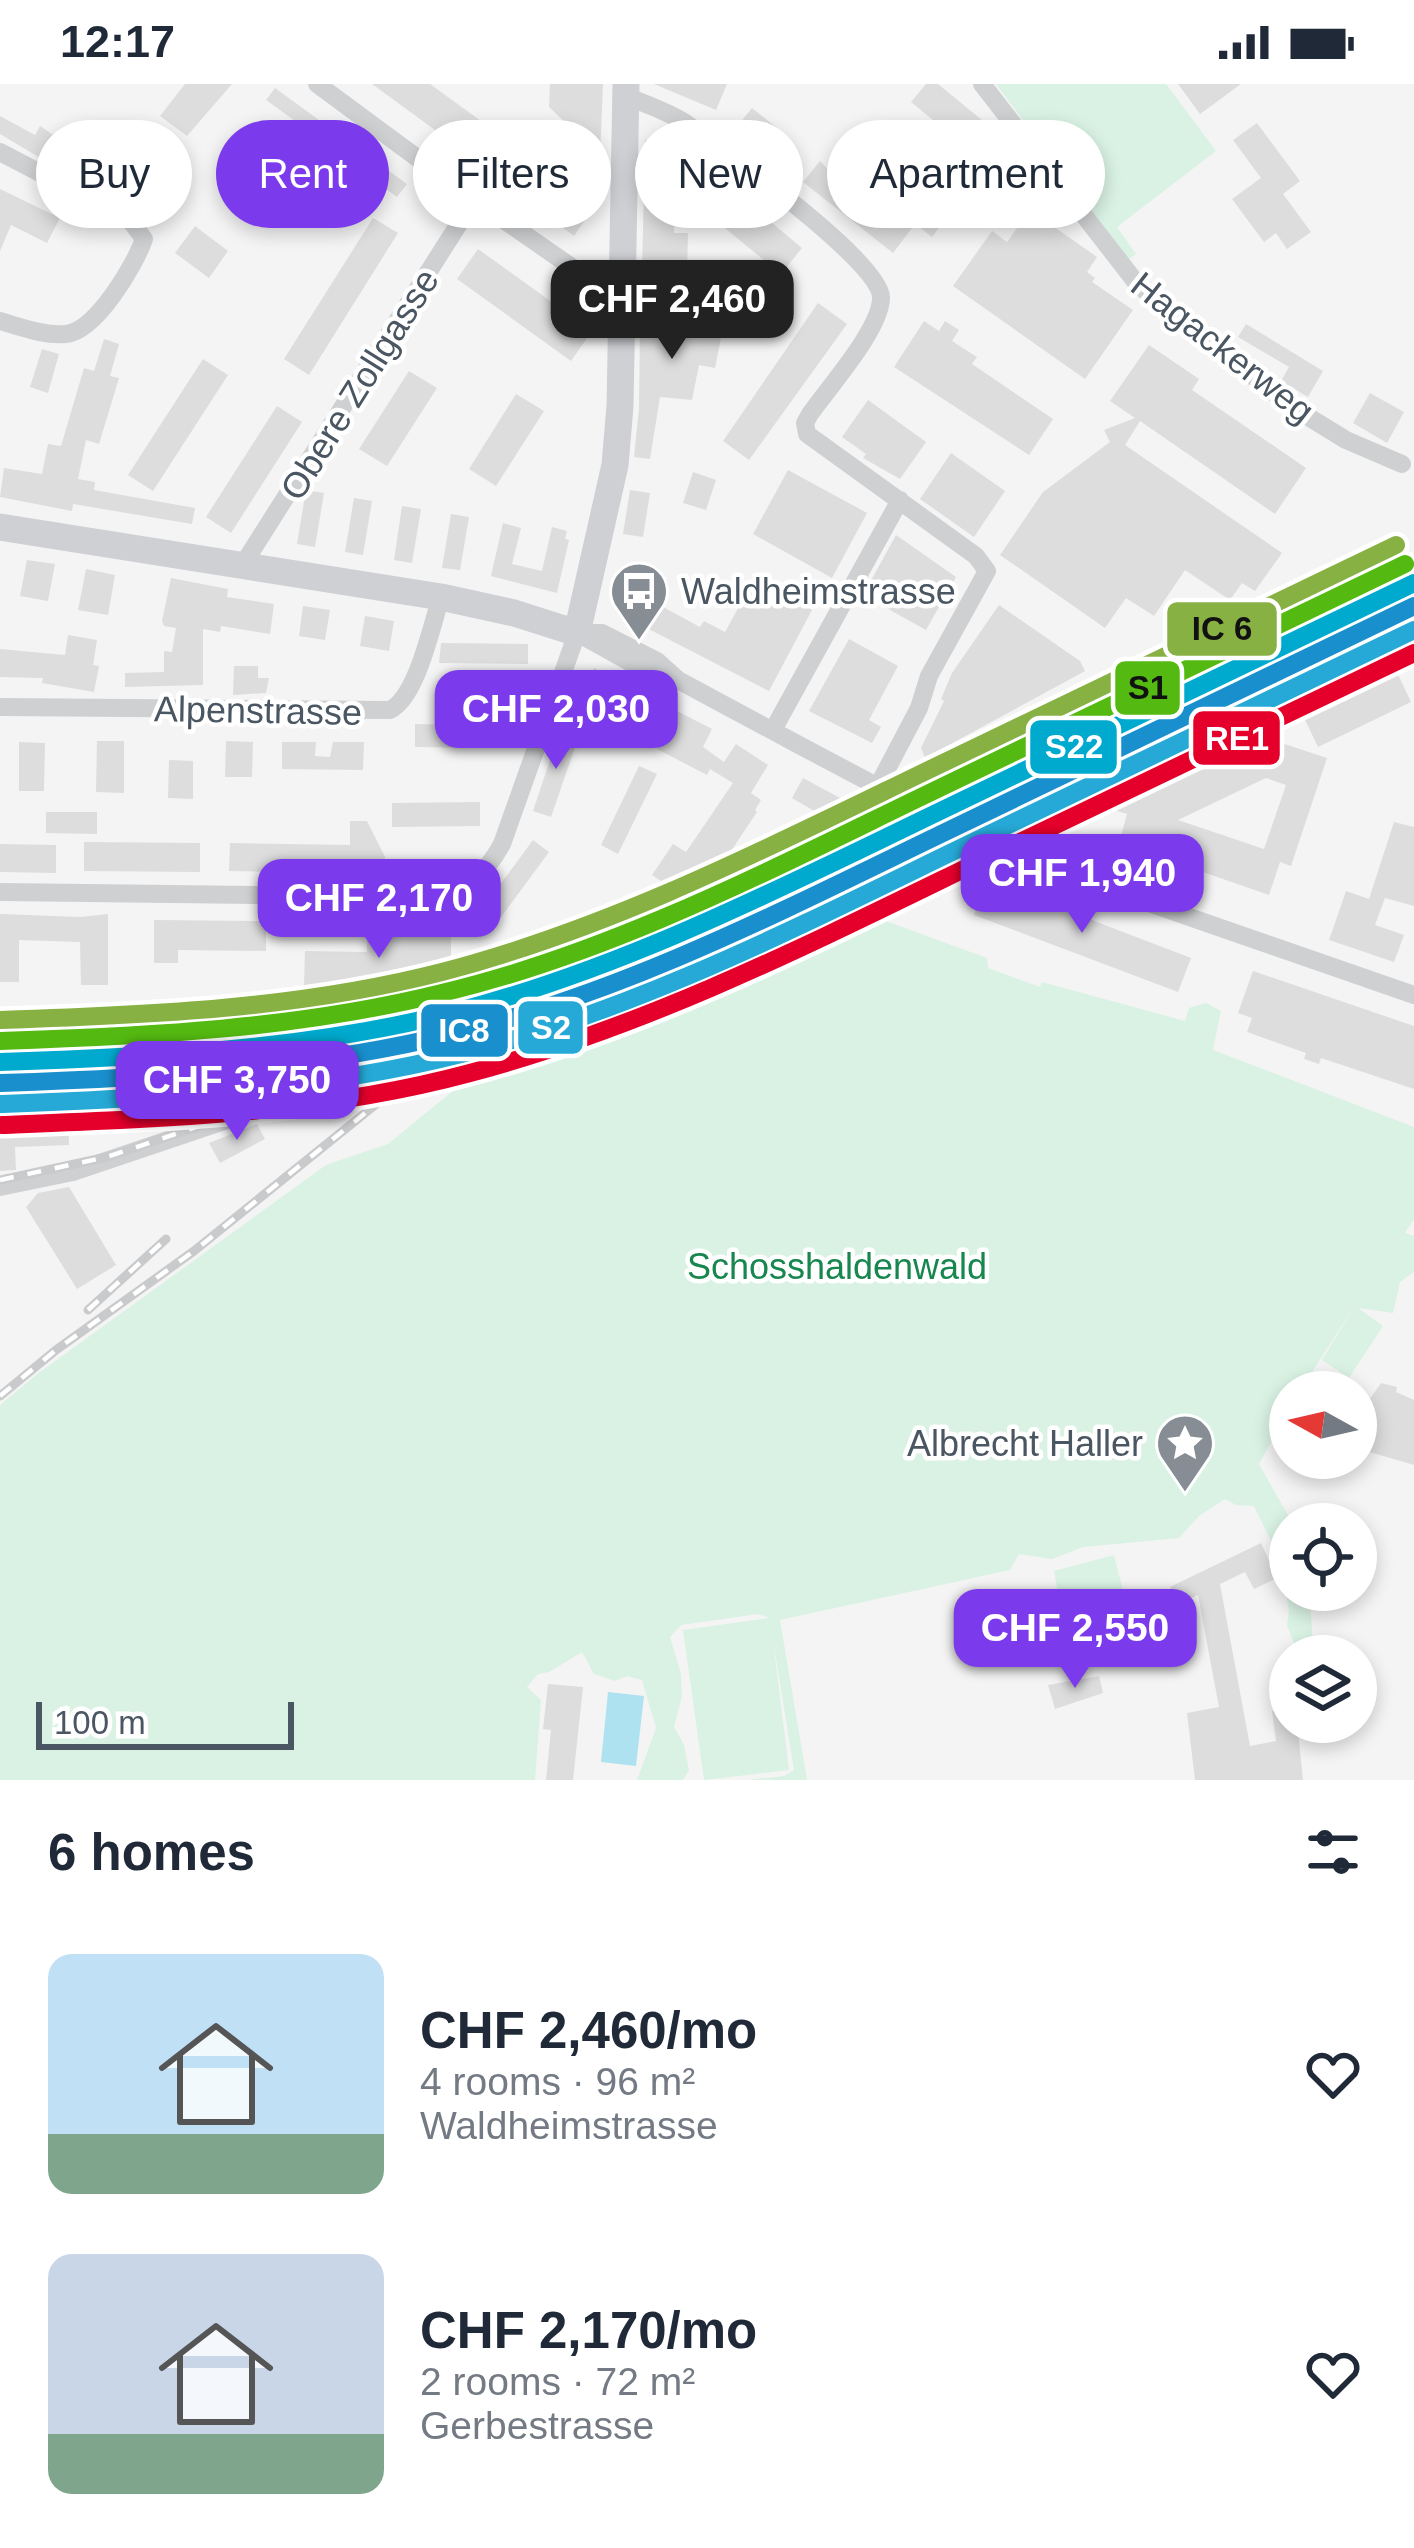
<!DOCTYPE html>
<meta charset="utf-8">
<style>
body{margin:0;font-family:Helvetica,sans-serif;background:#f6f6f7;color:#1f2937;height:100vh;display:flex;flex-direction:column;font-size:45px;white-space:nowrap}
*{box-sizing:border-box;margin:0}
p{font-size:39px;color:#747a83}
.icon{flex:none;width:66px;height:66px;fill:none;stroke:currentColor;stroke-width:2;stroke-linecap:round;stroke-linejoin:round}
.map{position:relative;height:1696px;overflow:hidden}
.details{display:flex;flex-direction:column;background:#fff;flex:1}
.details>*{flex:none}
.top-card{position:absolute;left:36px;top:36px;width:1344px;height:108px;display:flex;gap:24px}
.needle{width:78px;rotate:278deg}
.controls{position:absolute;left:1269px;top:1287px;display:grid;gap:24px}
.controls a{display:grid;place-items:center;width:108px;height:108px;border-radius:50%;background:#fff;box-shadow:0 6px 18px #0003;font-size:60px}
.scale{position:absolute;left:36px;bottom:30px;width:258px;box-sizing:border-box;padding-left:12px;border:6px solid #4a5661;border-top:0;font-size:33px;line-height:42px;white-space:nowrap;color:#4a5661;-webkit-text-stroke:9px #fff;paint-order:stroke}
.price{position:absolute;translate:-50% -102px;padding:0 27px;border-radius:24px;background:#7c3aed;color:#fff;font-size:39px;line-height:78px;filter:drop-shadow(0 3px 6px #0008)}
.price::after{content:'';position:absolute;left:50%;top:72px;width:36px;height:27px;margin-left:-18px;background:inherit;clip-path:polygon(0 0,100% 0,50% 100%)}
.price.current{background:#222;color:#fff}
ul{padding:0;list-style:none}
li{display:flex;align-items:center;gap:36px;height:300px;padding:0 48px}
li span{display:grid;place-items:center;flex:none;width:336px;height:240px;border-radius:24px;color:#555}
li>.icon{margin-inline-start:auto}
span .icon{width:144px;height:144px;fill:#fffc;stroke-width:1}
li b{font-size:51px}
h2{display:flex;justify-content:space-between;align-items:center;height:144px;padding:0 48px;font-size:51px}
.pill{padding:0 42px;border-radius:54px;background:#fff;box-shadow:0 6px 18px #0003;font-size:42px;line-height:108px}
.pill.current{background:#7c3aed;color:#fff}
.status{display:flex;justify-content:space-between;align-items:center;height:84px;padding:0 60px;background:#fff;direction:ltr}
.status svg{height:33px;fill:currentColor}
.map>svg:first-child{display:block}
.green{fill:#d9f2e3}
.water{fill:#aee2f0}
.building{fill:#ddddde;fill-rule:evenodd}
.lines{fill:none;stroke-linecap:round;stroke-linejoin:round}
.street{stroke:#ced0d2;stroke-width:18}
.secondary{stroke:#ced0d4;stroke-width:27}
.rail-casing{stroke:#c9cacc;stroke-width:9}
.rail{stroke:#fff;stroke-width:4.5;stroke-dasharray:14;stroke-linecap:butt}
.rail-1-casing{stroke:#fff;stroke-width:27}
.rail-2-casing{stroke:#fff;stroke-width:27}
.rail-3-casing{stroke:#fff;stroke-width:27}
.rail-4-casing{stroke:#fff;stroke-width:27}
.rail-5-casing{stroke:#fff;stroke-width:27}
.rail-6-casing{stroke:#fff;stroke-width:27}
.rail-1{stroke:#00a9ce;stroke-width:18}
.rail-2{stroke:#1a8fce;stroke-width:18}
.rail-3{stroke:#54b910;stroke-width:18}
.rail-4{stroke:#26a9d7;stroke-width:18}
.rail-5{stroke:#88b143;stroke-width:18}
.rail-6{stroke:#e4002b;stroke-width:18}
.labels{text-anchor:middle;stroke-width:9;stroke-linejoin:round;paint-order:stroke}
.street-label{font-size:36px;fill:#4a5661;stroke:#fff}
.poi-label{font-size:36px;fill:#4a5661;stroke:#fff;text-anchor:start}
.park-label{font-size:36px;fill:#17864f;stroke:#fff}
.line-badge{stroke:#fff;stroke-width:4.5}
.badge-label{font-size:33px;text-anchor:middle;font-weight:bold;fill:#fff}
.pale-badge-label{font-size:33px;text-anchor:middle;font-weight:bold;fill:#111}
</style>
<div class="status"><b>12:17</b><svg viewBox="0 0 49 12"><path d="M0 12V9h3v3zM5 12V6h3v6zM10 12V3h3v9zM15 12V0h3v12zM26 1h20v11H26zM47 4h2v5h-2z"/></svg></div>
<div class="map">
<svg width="1414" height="1696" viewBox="0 0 1414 1696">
<rect width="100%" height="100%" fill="#f4f4f4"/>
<!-- green -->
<path class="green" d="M 996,0 L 1166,0 L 1216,67 L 1117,143 L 1136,170 L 1128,176 Z
M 893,796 L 883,836 L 987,874 L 988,884 L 1040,903 L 1042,898 L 1185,937 L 1189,924 L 1206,919 L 1221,927 L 1213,966 L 1414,1043 L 1414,1135 L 1405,1149 L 1414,1152 L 1414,1188 L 1400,1198 L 1393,1229 L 1358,1224 L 1383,1242 L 1349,1294 L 1322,1276 L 1354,1223 L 1299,1308 L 1290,1308 L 1290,1324 L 1259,1380 L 1293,1440 L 1290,1440 L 1290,1506 L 1309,1506 L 1314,1572 L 1299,1572 L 1287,1541 L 1289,1527 L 1281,1478 L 1254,1422 L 1236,1421 L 1225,1415 L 1199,1432 L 1179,1454 L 1083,1463 L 1052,1475 L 1019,1470 L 1010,1486 L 780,1536 L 807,1696 L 747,1696 L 784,1692 L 794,1686 L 773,1556 L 789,1686 L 704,1696 L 683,1546 L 770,1534 L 758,1530 L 681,1541 L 670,1553 L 681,1590 L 682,1612 L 674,1643 L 684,1661 L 689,1686 L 683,1696 L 637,1696 L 656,1644 L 642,1596 L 627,1592 L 615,1597 L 594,1590 L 582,1568 L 549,1588 L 538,1590 L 527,1603 L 541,1616 L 535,1696 L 0,1696 L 0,1321 L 40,1288 L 326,1081 L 388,1060 L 487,979 L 611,917 L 803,835 L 833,832 Z
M 1114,1471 L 1124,1510 L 1061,1526 L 1054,1487 Z"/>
<!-- water -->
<path class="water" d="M 608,1608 L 644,1612 L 636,1682 L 601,1678 Z"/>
<!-- building -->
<path class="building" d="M 185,0 L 232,0 L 187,52 L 160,32 Z
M 372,0 L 430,0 L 492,45 L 472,73 Z
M 550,0 L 603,0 L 600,72 L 549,23 Z
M 654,0 L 727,0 L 716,26 Z
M 926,0 L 938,0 L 994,46 L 1017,76 L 1002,93 L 911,18 Z
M 1178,0 L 1241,0 L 1200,30 Z
M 275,4 L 407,100 L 397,113 L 318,56 L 266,127 L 242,109 L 295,37 L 266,16 Z
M 752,24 L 786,51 L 769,72 L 735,45 Z
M 0,32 L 35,51 L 40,42 L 82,70 L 95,44 L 116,54 L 98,101 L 51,70 L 47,78 L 0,50 Z
M 1257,39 L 1300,97 L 1283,110 L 1311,148 L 1287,165 L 1276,149 L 1264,158 L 1232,115 L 1261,94 L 1233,56 Z
M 867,47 L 894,69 L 852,119 L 878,140 L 892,122 L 901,129 L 925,98 L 956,122 L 932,153 L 915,140 L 893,169 L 803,98 L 820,77 L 846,104 L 856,96 L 842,76 Z
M 645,56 L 676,57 L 674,149 L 688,149 L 687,191 L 642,190 Z
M 533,80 L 593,124 L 574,152 L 513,107 Z
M 0,105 L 60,134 L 47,159 L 11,141 L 0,167 Z
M 737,110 L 802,164 L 781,190 L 715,136 Z
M 1030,126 L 1097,173 L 1087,188 L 1095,194 L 1092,198 L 1133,226 L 1085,295 L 953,202 L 992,147 L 1007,158 Z
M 373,134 L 398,149 L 309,291 L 284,275 Z
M 195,142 L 228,167 L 209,194 L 175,169 Z
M 478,165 L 592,247 L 571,277 L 457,195 Z
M 656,219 L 725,233 L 715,284 L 699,281 L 692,316 L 660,313 L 650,375 L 634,373 L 639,324 L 640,244 L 649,243 Z
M 818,219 L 847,240 L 749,376 L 723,357 Z
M 924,237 L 939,247 L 945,237 L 959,246 L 952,257 L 977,273 L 972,280 L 1053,335 L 1029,371 L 894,283 Z
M 1246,240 L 1323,287 L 1308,313 L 1281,297 L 1289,283 L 1238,253 Z
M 104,255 L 119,260 L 110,292 L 119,294 L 99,360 L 86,356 L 78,395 L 95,398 L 94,406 L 195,424 L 192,440 L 73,420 L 72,427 L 0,413 L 4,384 L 42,390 L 48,360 L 61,362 L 84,284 L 94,287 Z
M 1149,261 L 1199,295 L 1192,306 L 1306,384 L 1275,430 L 1140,337 L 1125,361 L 1282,469 L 1255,507 L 1242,499 L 1230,516 L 1185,486 L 1154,532 L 1126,514 L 1105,544 L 1000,471 L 1043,408 L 1110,358 L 1104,346 L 1135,334 L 1110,317 Z
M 42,265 L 59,270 L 48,309 L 30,303 Z
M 203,275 L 228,291 L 153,407 L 128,391 Z
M 409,287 L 437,304 L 387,382 L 359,365 Z
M 1370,309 L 1404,328 L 1387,359 L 1353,339 Z
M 516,310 L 544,327 L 496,402 L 469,385 Z
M 868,316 L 926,358 L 900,395 L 863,374 L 866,370 L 842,353 Z
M 277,322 L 302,338 L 231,449 L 206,433 Z
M 951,369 L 1005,407 L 974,453 L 920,415 Z
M 788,386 L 867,429 L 832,494 L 753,450 Z
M 693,388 L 716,396 L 706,426 L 683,419 Z
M 306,406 L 324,409 L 315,463 L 297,460 Z
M 630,406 L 650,409 L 643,453 L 623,450 Z
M 354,414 L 372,417 L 363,471 L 345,468 Z
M 402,422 L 421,425 L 412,479 L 394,476 Z
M 451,430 L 469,433 L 460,486 L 442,484 Z
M 503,439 L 521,444 L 512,480 L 542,487 L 552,443 L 567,447 L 565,455 L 569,456 L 557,509 L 491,492 Z
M 896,451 L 956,493 L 926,546 L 863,511 Z
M 27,476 L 55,480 L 48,517 L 20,512 Z
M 86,485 L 115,491 L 108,531 L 78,526 Z
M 171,494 L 228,505 L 227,513 L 274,520 L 270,550 L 221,542 L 220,548 L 203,545 L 203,601 L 125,603 L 125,589 L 164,588 L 164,567 L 172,568 L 176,544 L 164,542 L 162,537 Z
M 754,495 L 812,526 L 769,607 L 639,540 L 652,517 L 700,543 L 704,537 L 725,548 Z
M 999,521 L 1080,577 L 1085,587 L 925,674 L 921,664 L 944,617 L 941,615 L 952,589 Z
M 303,522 L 330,526 L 325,556 L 299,552 Z
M 365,532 L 394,537 L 389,567 L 360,562 Z
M 68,551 L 97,556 L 93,581 L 99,582 L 94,608 L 42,599 L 43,594 L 0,593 L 0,565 L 65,571 Z
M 849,555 L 898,582 L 869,636 L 881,643 L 872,659 L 809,627 Z
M 441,559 L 528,560 L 528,580 L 439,579 Z
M 1392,578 L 1411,618 L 1318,663 L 1299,623 Z
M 234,582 L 258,582 L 258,594 L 269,594 L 266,609 L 233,611 Z
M 594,584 L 712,645 L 703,663 L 724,678 L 736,660 L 768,681 L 751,709 L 761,716 L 755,726 L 757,728 L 717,788 L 706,781 L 685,813 L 652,791 L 673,760 L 686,768 L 733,699 L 710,685 L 707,691 L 657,665 L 665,649 L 582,606 Z
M 415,640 L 503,642 L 503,664 L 415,663 Z
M 561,643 L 580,649 L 551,733 L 533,727 Z
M 1260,652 L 1327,674 L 1291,782 L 1280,778 L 1269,811 L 1174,778 L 1175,775 L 1121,752 L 1127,730 L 1117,727 L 1115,703 L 1140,712 ZM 1266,694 L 1286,701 L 1264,765 L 1178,736 Z
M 97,657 L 124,657 L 124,709 L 96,708 Z
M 226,657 L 253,658 L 252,693 L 225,693 Z
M 19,658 L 45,659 L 44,707 L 19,707 Z
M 282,658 L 316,658 L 315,672 L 330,673 L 333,658 L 364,658 L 363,686 L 282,685 Z
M 169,676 L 193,677 L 193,715 L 168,714 Z
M 1105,681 L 1116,715 L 1089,705 L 1026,735 L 1021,724 Z
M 639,682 L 657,690 L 618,770 L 601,761 Z
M 803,694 L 866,728 L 852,736 L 843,731 L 838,739 L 816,728 L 792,714 Z
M 480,718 L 480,742 L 392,743 L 392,719 Z
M 46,728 L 97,728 L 97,750 L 46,749 Z
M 350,737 L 367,737 L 385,773 L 385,784 L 342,783 L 342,789 L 229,787 L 230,759 L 350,761 Z
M 1394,738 L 1414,743 L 1414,822 L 1385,814 L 1375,841 L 1404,851 L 1394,878 L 1329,856 L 1346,807 L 1369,815 Z
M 533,756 L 549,768 L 496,840 L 480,828 Z
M 84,758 L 200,759 L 200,788 L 84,787 Z
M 0,760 L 56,761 L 56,789 L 0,788 Z
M 987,796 L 1191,874 L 1178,908 L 974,831 Z
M 0,830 L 80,833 L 108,830 L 108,901 L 81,901 L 80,858 L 19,856 L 19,898 L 0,898 Z
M 154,836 L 266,837 L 266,867 L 178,866 L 178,879 L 154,879 Z
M 367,851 L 451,853 L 451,890 L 378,889 L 378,903 L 304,902 L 305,867 L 367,868 Z
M 1253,887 L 1414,942 L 1414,1005 L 1321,974 L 1319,980 L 1304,975 L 1306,969 L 1247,948 L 1252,934 L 1238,929 Z
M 68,1020 L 69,1061 L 15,1063 L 16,1086 L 0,1087 L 0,1025 Z
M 257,1040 L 265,1055 L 220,1079 L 209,1059 Z
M 69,1103 L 116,1181 L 77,1205 L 26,1123 L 38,1109 Z
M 1381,1299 L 1397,1303 L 1396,1308 L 1414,1316 L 1414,1381 L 1356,1364 L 1356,1335 Z
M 1261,1459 L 1277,1494 L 1254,1505 L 1245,1488 L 1220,1500 L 1250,1662 L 1276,1657 L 1272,1627 L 1290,1625 L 1290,1638 L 1297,1638 L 1303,1696 L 1195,1696 L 1187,1629 L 1219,1623 L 1198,1511 L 1179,1520 L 1170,1503 Z
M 1113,1522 L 1119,1545 L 1133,1553 L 1047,1575 L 1038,1541 Z
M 1099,1592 L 1103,1609 L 1055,1625 L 1048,1601 Z
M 548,1600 L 583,1603 L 573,1696 L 546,1696 L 551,1646 L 543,1645 Z"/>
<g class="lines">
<!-- street -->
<path class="street" d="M 317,0 L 462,107 L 622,218
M 982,0 L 1138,201 L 1289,321 L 1346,356 L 1402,380
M 626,12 C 645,20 667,27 684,38 C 720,63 879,176 881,213 C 882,244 828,304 810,330 L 805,339 L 807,350 L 976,472 L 987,487 L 929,592 L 919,624 L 878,702
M 0,68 L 130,136 L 144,155 C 135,181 96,247 66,250 C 44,252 21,243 0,237
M 242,482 L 474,116
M 577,549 L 602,549 L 657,577 L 678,596 L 799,661 L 886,707 L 906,710 L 981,744 L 998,760
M 577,549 L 651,590 L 675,595
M 0,623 L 390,626 C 417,613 431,543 441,513
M 773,646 L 900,416
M 886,707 C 912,735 960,755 998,760 L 1146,818 L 1414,911
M 0,808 L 430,813 C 465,808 485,791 502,760 L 577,549
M 0,1103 L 73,1088 L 286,1016"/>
<!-- secondary -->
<path class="secondary" d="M 0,443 L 441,513 L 514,529 L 577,549 L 615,381 L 620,322 L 626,0"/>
<!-- rail casing -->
<g class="rail-casing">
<path id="rail" d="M 830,805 L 1121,666
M 0,965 C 149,958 297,954 443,919 C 618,876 777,792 938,713 C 1096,636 1255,560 1414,484
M 0,1096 L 107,1073 L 443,960
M 88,1226 L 166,1155
M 0,1312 L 56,1266 L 194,1167 L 411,992 L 487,951 L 553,922"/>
</g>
<!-- rail -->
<use href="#rail" class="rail"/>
<!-- rail-1 casing -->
<g class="rail-1-casing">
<path id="rail-1" d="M 0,978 C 151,973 304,966 451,929 C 619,886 775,807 930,732 C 1091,654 1253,577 1414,499"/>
</g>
<!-- rail-2 casing -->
<g class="rail-2-casing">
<path id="rail-2" d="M 1,999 C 152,994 304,986 452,950 C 623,909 782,827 939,751 C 1097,674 1256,599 1414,522"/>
</g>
<!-- rail-3 casing -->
<g class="rail-3-casing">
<path id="rail-3" d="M 0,957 C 148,952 297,945 442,909 C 610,869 766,788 921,713 C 1082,635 1244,558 1405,480"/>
</g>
<!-- rail-4 casing -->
<g class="rail-4-casing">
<path id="rail-4" d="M 1,1020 C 155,1014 311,1008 461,970 C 632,927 790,847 948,770 C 1103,695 1259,621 1414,546"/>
</g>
<!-- rail-5 casing -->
<g class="rail-5-casing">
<path id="rail-5" d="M 0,936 C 148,931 298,925 442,888 C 607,845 760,768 912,694 C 1073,616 1235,539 1396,461"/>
</g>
<!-- rail-6 casing -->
<g class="rail-6-casing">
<path id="rail-6" d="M 2,1041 C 159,1035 318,1030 470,989 C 644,943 804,863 964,785 C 1114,713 1264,641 1414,569"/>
</g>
<!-- rail-1 -->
<use href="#rail-1" class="rail-1"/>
<!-- rail-2 -->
<use href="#rail-2" class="rail-2"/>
<!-- rail-3 -->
<use href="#rail-3" class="rail-3"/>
<!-- rail-4 -->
<use href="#rail-4" class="rail-4"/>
<!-- rail-5 -->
<use href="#rail-5" class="rail-5"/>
<!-- rail-6 -->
<use href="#rail-6" class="rail-6"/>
</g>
<!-- icons -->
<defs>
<g id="bus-pin" transform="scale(3)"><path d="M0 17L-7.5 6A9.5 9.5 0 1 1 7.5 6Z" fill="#868d94" stroke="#fff"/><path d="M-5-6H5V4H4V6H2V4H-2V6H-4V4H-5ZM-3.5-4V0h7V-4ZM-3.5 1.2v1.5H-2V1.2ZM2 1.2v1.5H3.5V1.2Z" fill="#fff"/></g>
<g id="sight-pin" transform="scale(3)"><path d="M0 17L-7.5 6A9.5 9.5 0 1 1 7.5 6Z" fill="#868d94" stroke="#fff"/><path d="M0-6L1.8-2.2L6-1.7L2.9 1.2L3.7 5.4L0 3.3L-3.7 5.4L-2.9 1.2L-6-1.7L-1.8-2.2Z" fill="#fff"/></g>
</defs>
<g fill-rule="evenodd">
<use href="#bus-pin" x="639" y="507"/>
<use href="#sight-pin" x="1185" y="1359"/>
</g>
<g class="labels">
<!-- street labels -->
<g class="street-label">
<text transform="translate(1223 263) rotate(38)" y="13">Hagackerweg</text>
<text transform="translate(359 300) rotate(-58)" y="13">Obere Zollgasse</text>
<text transform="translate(258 626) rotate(1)" y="13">Alpenstrasse</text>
</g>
<!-- poi labels -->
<g class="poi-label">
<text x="681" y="520">Waldheimstrasse</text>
<text x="1143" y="1372" text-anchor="end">Albrecht Haller</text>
</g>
<!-- park labels -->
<g class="park-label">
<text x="837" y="1195">Schosshaldenwald</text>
</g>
</g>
<g class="line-badge">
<rect x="1165" y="516" width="114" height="58" rx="12" fill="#88b143"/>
<rect x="1113" y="575" width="69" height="58" rx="12" fill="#54b910"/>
<rect x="1191" y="625" width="91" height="58" rx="12" fill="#e4002b"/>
<rect x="1028" y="634" width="91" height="58" rx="12" fill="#00a9ce"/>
<rect x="516" y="915" width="69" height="57" rx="12" fill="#26a9d7"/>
<rect x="419" y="918" width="91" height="57" rx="12" fill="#1a8fce"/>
</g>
<g class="badge-label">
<text x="1237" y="666">RE1</text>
<text x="1074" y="674">S22</text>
<text x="551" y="955">S2</text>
<text x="464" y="958">IC8</text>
</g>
<g class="pale-badge-label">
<text x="1222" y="556">IC 6</text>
<text x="1148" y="615">S1</text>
</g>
</svg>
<div class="controls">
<a><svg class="needle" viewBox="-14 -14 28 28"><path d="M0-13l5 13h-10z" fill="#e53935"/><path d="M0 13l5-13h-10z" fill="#747a83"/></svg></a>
<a><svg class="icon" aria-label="locate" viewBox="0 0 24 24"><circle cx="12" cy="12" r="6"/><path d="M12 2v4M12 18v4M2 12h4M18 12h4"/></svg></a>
<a><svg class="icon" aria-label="layers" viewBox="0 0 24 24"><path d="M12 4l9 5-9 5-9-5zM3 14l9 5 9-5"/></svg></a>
</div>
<div class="scale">100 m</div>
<b class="price current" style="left:672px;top:278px">CHF 2,460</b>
<b class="price" style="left:556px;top:688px">CHF 2,030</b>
<b class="price" style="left:1082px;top:852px">CHF 1,940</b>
<b class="price" style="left:379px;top:877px">CHF 2,170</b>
<b class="price" style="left:237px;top:1059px">CHF 3,750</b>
<b class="price" style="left:1075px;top:1607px">CHF 2,550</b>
<div class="top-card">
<a class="pill">Buy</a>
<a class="pill current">Rent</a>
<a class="pill">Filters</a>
<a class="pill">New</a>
<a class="pill">Apartment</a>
</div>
</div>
<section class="details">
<h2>6 homes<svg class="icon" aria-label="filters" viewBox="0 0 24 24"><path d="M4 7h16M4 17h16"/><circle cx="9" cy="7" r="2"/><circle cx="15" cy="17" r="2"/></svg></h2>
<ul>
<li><span style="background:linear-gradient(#bfe0f5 75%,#7fa58c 0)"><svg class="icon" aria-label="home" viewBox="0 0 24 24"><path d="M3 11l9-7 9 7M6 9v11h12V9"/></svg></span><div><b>CHF 2,460/mo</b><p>4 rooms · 96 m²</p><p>Waldheimstrasse</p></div><svg class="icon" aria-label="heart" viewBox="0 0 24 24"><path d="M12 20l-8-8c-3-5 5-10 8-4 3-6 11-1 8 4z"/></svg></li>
<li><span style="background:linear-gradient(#c9d6e8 75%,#7fa58c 0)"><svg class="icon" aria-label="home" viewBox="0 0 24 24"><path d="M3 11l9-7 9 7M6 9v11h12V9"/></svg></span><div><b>CHF 2,170/mo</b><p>2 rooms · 72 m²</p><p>Gerbestrasse</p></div><svg class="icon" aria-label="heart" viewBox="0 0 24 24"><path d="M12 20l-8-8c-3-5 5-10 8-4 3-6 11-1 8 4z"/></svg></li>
</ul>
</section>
